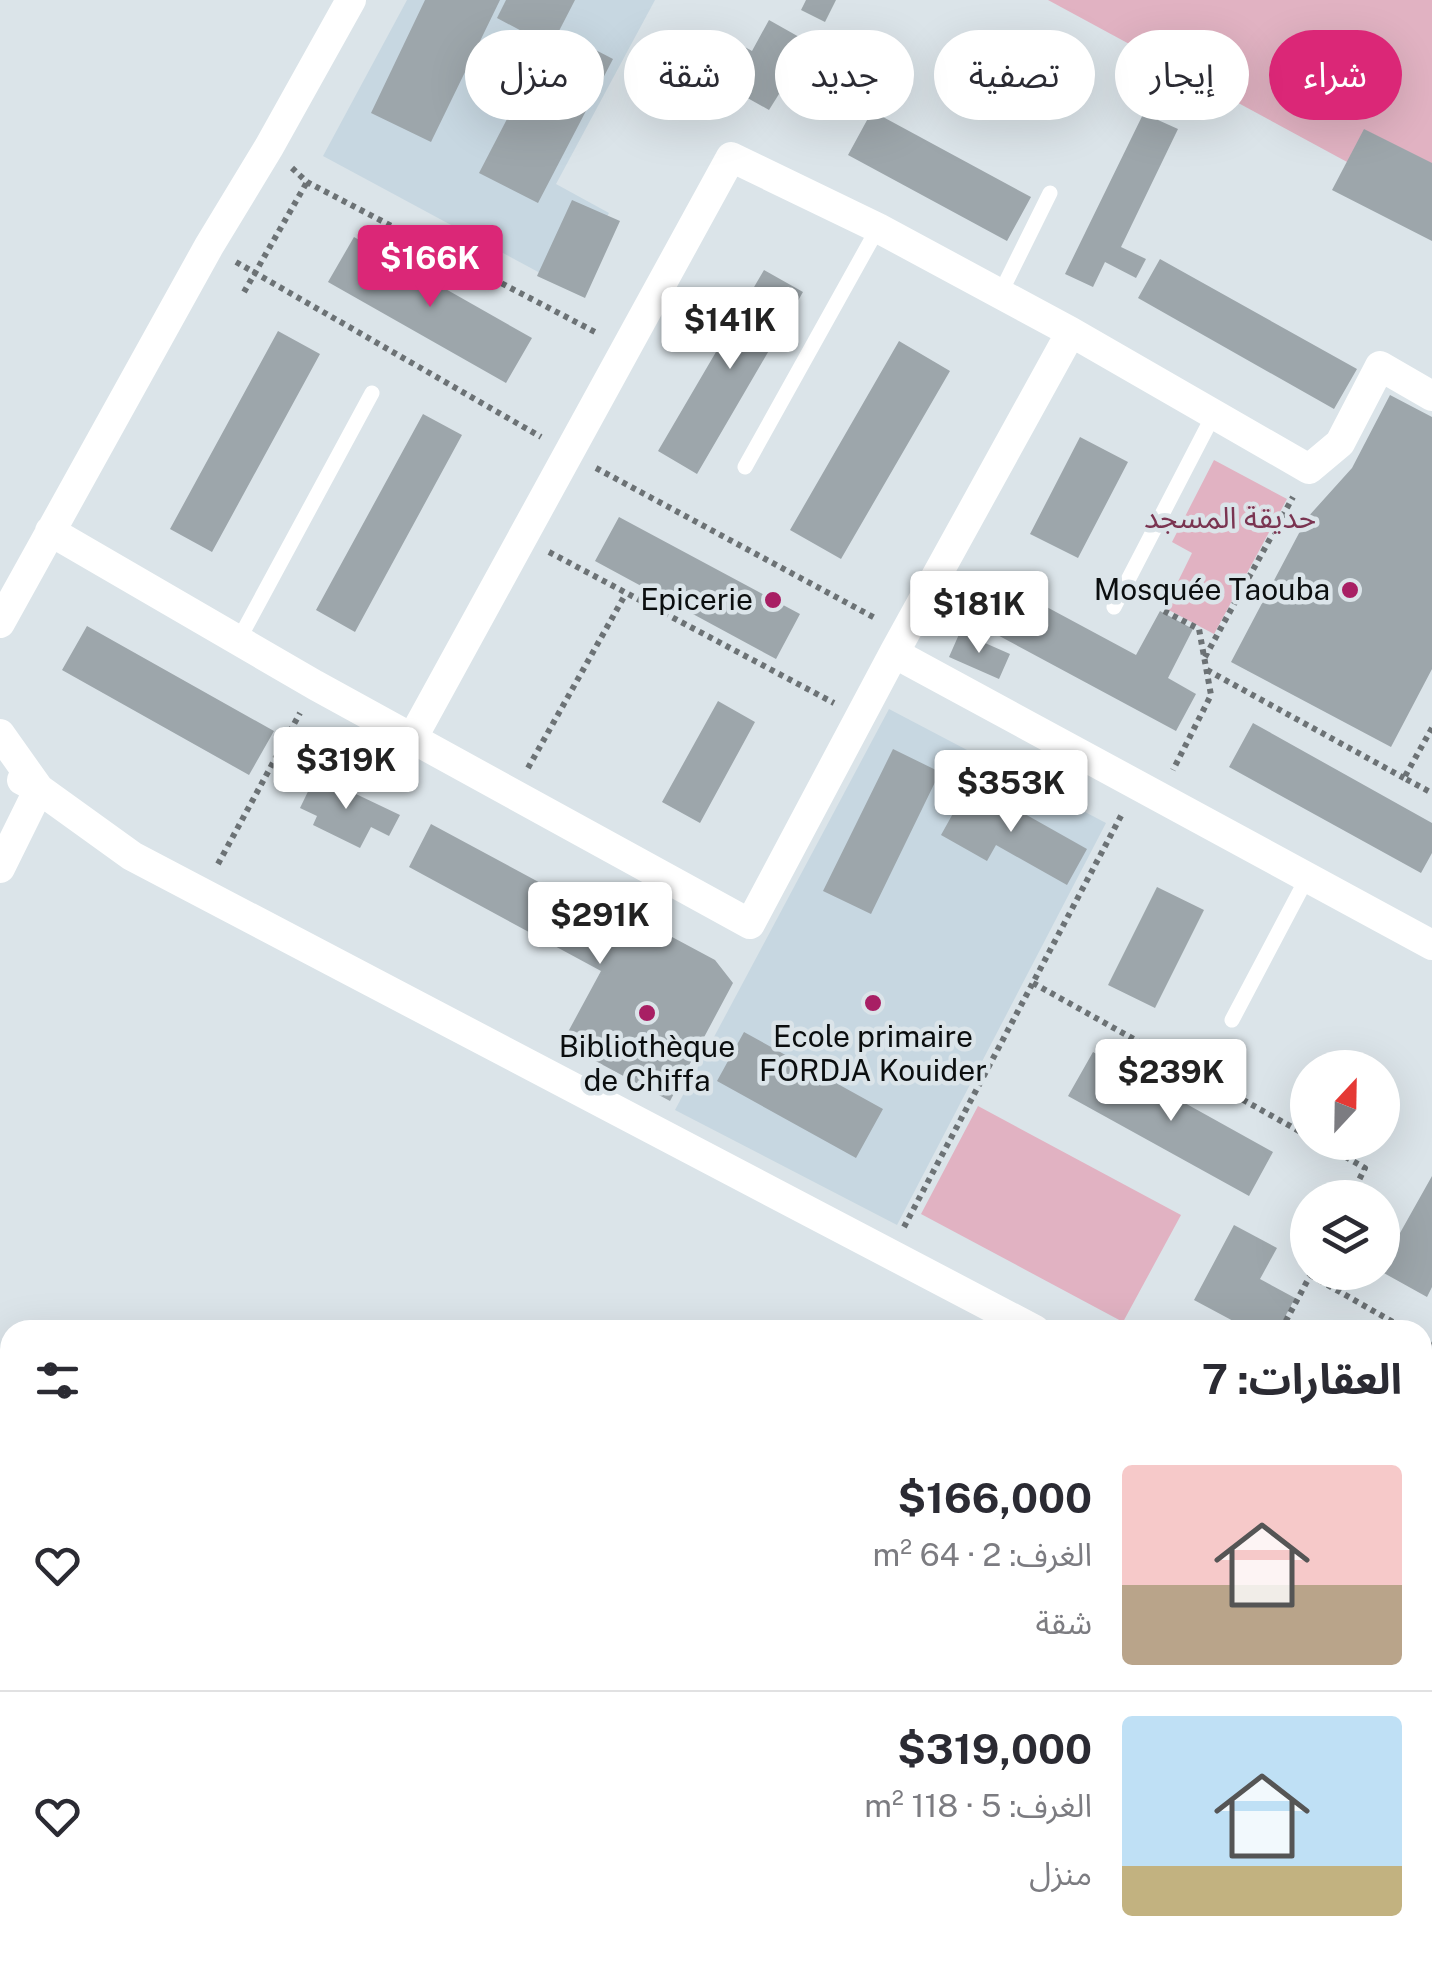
<!DOCTYPE html>
<html lang="ar">
<meta charset="utf-8">
<style>
body{margin:0;font-family:"Public Sans","Noto Sans Arabic",sans-serif;background:#f7f7f7;color:#2b2b33;direction:rtl;height:100vh;display:flex;flex-direction:column;font-size:38px;white-space:nowrap}
*{box-sizing:border-box;margin:0}
p{font-size:32px;color:#7c7c81}
.icon{flex:none;width:55px;height:55px;fill:none;stroke:currentColor;stroke-width:2;stroke-linecap:round;stroke-linejoin:round}
.map{position:relative;flex:1;overflow:hidden;direction:ltr}
.sheet{position:absolute;left:0px;top:1320px;width:1432px;height:642px;display:flex;flex-direction:column;background:#fff;border-radius:30px 30px 0 0;box-shadow:0 10px 40px #0002;direction:rtl}
.sheet>*{flex:none}
.hud{position:absolute;left:30px;top:30px;width:1372px;height:90px;direction:rtl;display:flex;gap:20px}
.needle{width:65px;rotate:22deg}
.tools{position:absolute;left:1290px;top:1050px;display:grid;gap:20px}
.tools a{display:grid;place-items:center;width:110px;height:110px;border-radius:50%;background:#fff;box-shadow:0 10px 40px #0002;font-size:50px}
.price{position:absolute;translate:-50% -85px;padding:0 22px;border-radius:10px;background:#fff;color:#222;font-size:32px;line-height:65px;filter:drop-shadow(0 2px 5px #0008)}
.price::after{content:'';position:absolute;left:50%;top:60px;width:30px;height:22px;margin-left:-15px;background:inherit;clip-path:polygon(0 0,100% 0,50% 100%)}
.price.selected{background:#db2777;color:#fff}
ul{padding:0;list-style:none}
li{display:flex;align-items:center;gap:30px;height:250px;padding:0 30px}
li+li{border-top:2px solid #e1e1e2}
li span{display:grid;place-items:center;flex:none;width:280px;height:200px;border-radius:10px;color:#555}
li>.icon{margin-inline-start:auto}
span .icon{width:120px;height:120px;fill:#fffc;stroke-width:1}
li b{font-size:42px}
h2{display:flex;justify-content:space-between;align-items:center;height:120px;padding:0 30px;font-size:42px}
.pill{padding:0 35px;border-radius:45px;background:#fff;box-shadow:0 10px 40px #0002;font-size:35px;line-height:90px}
.pill.selected{background:#db2777;color:#fff}
.map>svg:first-child{display:block}
.built{fill:#c7d7e1}
.green{fill:#e1b2c2}
.building{fill:#9da6ab}
.lines{fill:none;stroke-linecap:round;stroke-linejoin:round}
.path{stroke:#6c7275;stroke-width:6;stroke-dasharray:5 5;stroke-linecap:butt}
.service{stroke:#fff;stroke-width:15}
.minor{stroke:#fff;stroke-width:30}
.poi-dot{fill:#a81f64;stroke:#dbe4e9;stroke-width:4}
.labels{text-anchor:middle;stroke-width:9;stroke-linejoin:round;paint-order:stroke}
.park-label{font-size:30px;fill:#7a3451;stroke:#dbe4e9}
.poi-label{font-size:30px;fill:#0b0e0f;stroke:#dbe4e9;text-anchor:end}
</style>
<div class="map">
<svg width="1432" height="1962" viewBox="0 0 1432 1962">
<rect width="100%" height="100%" fill="#dbe4e9"/>
<!-- built -->
<path class="built" d="M 407,0 L 655,0 L 556,184 L 609,213 L 568,288 L 323,156 Z
M 889,709 L 1106,823 L 897,1225 L 675,1110 Z"/>
<!-- green -->
<path class="green" d="M 1048,0 L 1432,0 L 1432,208 Z
M 1214,460 L 1287,499 L 1214,634 L 1165,608 L 1192,553 L 1172,542 Z
M 978,1106 L 1181,1215 L 1123,1322 L 921,1214 Z"/>
<!-- building -->
<path class="building" d="M 425,0 L 500,0 L 431,142 L 371,113 Z
M 506,0 L 575,0 L 559,31 L 613,59 L 538,203 L 479,173 L 546,44 L 497,18 Z
M 806,0 L 836,0 L 825,22 L 801,10 Z
M 769,20 L 808,42 L 791,73 L 820,90 L 808,110 L 779,94 L 769,110 L 735,91 L 747,70 L 720,55 L 729,38 L 752,51 Z
M 1150,100 L 1164,107 L 1158,120 L 1178,129 L 1121,247 L 1146,259 L 1136,278 L 1105,262 L 1093,287 L 1065,274 Z
M 872,111 L 1031,197 L 1007,241 L 848,155 Z
M 1364,129 L 1432,163 L 1432,241 L 1332,190 Z
M 572,200 L 620,221 L 585,298 L 537,276 Z
M 354,237 L 532,338 L 506,383 L 328,282 Z
M 1160,259 L 1357,369 L 1334,409 L 1138,298 Z
M 764,270 L 803,292 L 697,474 L 658,451 Z
M 278,331 L 320,354 L 212,552 L 170,529 Z
M 899,341 L 950,371 L 841,559 L 790,530 Z
M 1390,395 L 1432,417 L 1432,669 L 1391,747 L 1231,662 L 1307,518 L 1352,468 Z
M 423,414 L 462,435 L 355,632 L 316,610 Z
M 1080,437 L 1128,462 L 1078,558 L 1030,534 Z
M 619,517 L 800,614 L 776,659 L 595,561 Z
M 1002,583 L 1136,655 L 1160,611 L 1193,629 L 1168,678 L 1196,694 L 1176,731 L 979,625 Z
M 87,626 L 274,731 L 249,775 L 62,670 Z
M 960,632 L 1010,654 L 999,679 L 949,657 Z
M 718,701 L 755,722 L 700,823 L 662,802 Z
M 1253,723 L 1432,823 L 1432,853 L 1421,873 L 1229,767 Z
M 893,749 L 940,772 L 871,914 L 823,891 Z
M 316,775 L 400,815 L 389,836 L 371,827 L 360,848 L 313,825 L 317,816 L 300,808 Z
M 970,783 L 1087,849 L 1067,885 L 996,845 L 987,861 L 941,835 Z
M 431,824 L 624,928 L 631,915 L 715,960 L 733,983 L 670,1101 L 562,1043 L 601,971 L 409,867 Z
M 1157,887 L 1204,910 L 1155,1008 L 1108,985 Z
M 744,1032 L 883,1109 L 856,1158 L 717,1081 Z
M 1093,1052 L 1273,1152 L 1249,1196 L 1068,1096 Z
M 1432,1176 L 1432,1287 L 1427,1297 L 1382,1272 L 1382,1265 Z
M 1234,1225 L 1277,1248 L 1260,1279 L 1295,1298 L 1278,1330 L 1250,1330 L 1194,1300 Z
M 1422,1372 L 1432,1377 L 1432,1429 L 1422,1424 Z"/>
<g class="lines">
<!-- path -->
<path class="path" d="M 292,168 L 307,182 L 597,333
M 236,262 L 541,437
M 244,292 L 307,182
M 596,468 L 875,618
M 549,552 L 834,703
M 1164,611 L 1199,629 L 1211,695 L 1173,770
M 1205,657 L 1293,497
M 1207,670 L 1404,778
M 1432,728 L 1404,778 L 1432,793
M 528,768 L 625,595
M 218,864 L 300,713
M 1033,983 L 1308,1136
M 1319,1142 L 1365,1168 L 1350,1198
M 904,1227 L 1122,814
M 1310,1275 L 1407,1330
M 1281,1330 L 1311,1274
M 1422,1339 L 1432,1344"/>
<!-- service -->
<path class="service" d="M 1000,294 L 1050,193
M 745,467 L 878,228
M 1114,607 L 1214,414
M 238,641 L 372,393
M 1232,1020 L 1307,878"/>
<!-- minor -->
<path class="minor" d="M 1071,332 L 1309,469 L 1340,443 L 1380,366 L 1432,396
M 50,531 L 315,685 L 750,924 L 894,653 L 1432,945
M 0,623 L 209,246 L 269,147 L 351,0
M 0,734 L 39,789 L 132,856 L 1035,1330
M 413,737 L 731,157 L 878,228 L 1071,332 L 894,653
M 0,868 L 39,789 L 22,780
M 1422,1533 L 1432,1538"/>
</g>
<!-- markers -->
<g class="poi-dot">
<circle cx="1350" cy="590" r="10"/>
<circle cx="773" cy="600" r="10"/>
<circle cx="873" cy="1003" r="10"/>
<circle cx="647" cy="1013" r="10"/>
</g>
<g class="labels">
<!-- park labels -->
<g class="park-label">
<text x="1230" y="528">حديقة المسجد</text>
</g>
<!-- poi labels -->
<g class="poi-label">
<text x="1330" y="600">Mosquée Taouba</text>
<text x="753" y="610">Epicerie</text>
<text x="873" y="1047" text-anchor="middle">Ecole primaire<tspan x="873" dy="34">FORDJA Kouider</tspan></text>
<text x="647" y="1057" text-anchor="middle">Bibliothèque<tspan x="647" dy="34">de Chiffa</tspan></text>
</g>
</g>
</svg>
<div class="tools">
<a><svg class="needle" viewBox="-14 -14 28 28"><path d="M0-13l5 13h-10z" fill="#e53935"/><path d="M0 13l5-13h-10z" fill="#7c7c81"/></svg></a>
<a><svg class="icon" aria-label="layers" viewBox="0 0 24 24"><path d="M12 4l9 5-9 5-9-5zM3 14l9 5 9-5"/></svg></a>
</div>
<b class="price selected" style="left:430px;top:310px">$166K</b>
<b class="price" style="left:730px;top:372px">$141K</b>
<b class="price" style="left:979px;top:656px">$181K</b>
<b class="price" style="left:346px;top:812px">$319K</b>
<b class="price" style="left:1011px;top:835px">$353K</b>
<b class="price" style="left:600px;top:967px">$291K</b>
<b class="price" style="left:1171px;top:1124px">$239K</b>
<div class="hud">
<a class="pill selected">شراء</a>
<a class="pill">إيجار</a>
<a class="pill">تصفية</a>
<a class="pill">جديد</a>
<a class="pill">شقة</a>
<a class="pill">منزل</a>
</div>
<section class="sheet">
<h2>العقارات: 7<svg class="icon" aria-label="filters" viewBox="0 0 24 24"><path d="M4 7h16M4 17h16"/><circle cx="9" cy="7" r="2"/><circle cx="15" cy="17" r="2"/></svg></h2>
<ul>
<li><span style="background:linear-gradient(#f6c9c9 60%,#b9a48a 0)"><svg class="icon" aria-label="home" viewBox="0 0 24 24"><path d="M3 11l9-7 9 7M6 9v11h12V9"/></svg></span><div><b>$166,000</b><p>الغرف: 2 · 64 m²</p><p>شقة</p></div><svg class="icon" aria-label="heart" viewBox="0 0 24 24"><path d="M12 20l-8-8c-3-5 5-10 8-4 3-6 11-1 8 4z"/></svg></li>
<li><span style="background:linear-gradient(#bfe0f5 75%,#c2b280 0)"><svg class="icon" aria-label="home" viewBox="0 0 24 24"><path d="M3 11l9-7 9 7M6 9v11h12V9"/></svg></span><div><b>$319,000</b><p>الغرف: 5 · 118 m²</p><p>منزل</p></div><svg class="icon" aria-label="heart" viewBox="0 0 24 24"><path d="M12 20l-8-8c-3-5 5-10 8-4 3-6 11-1 8 4z"/></svg></li>
</ul>
</section>
</div>
